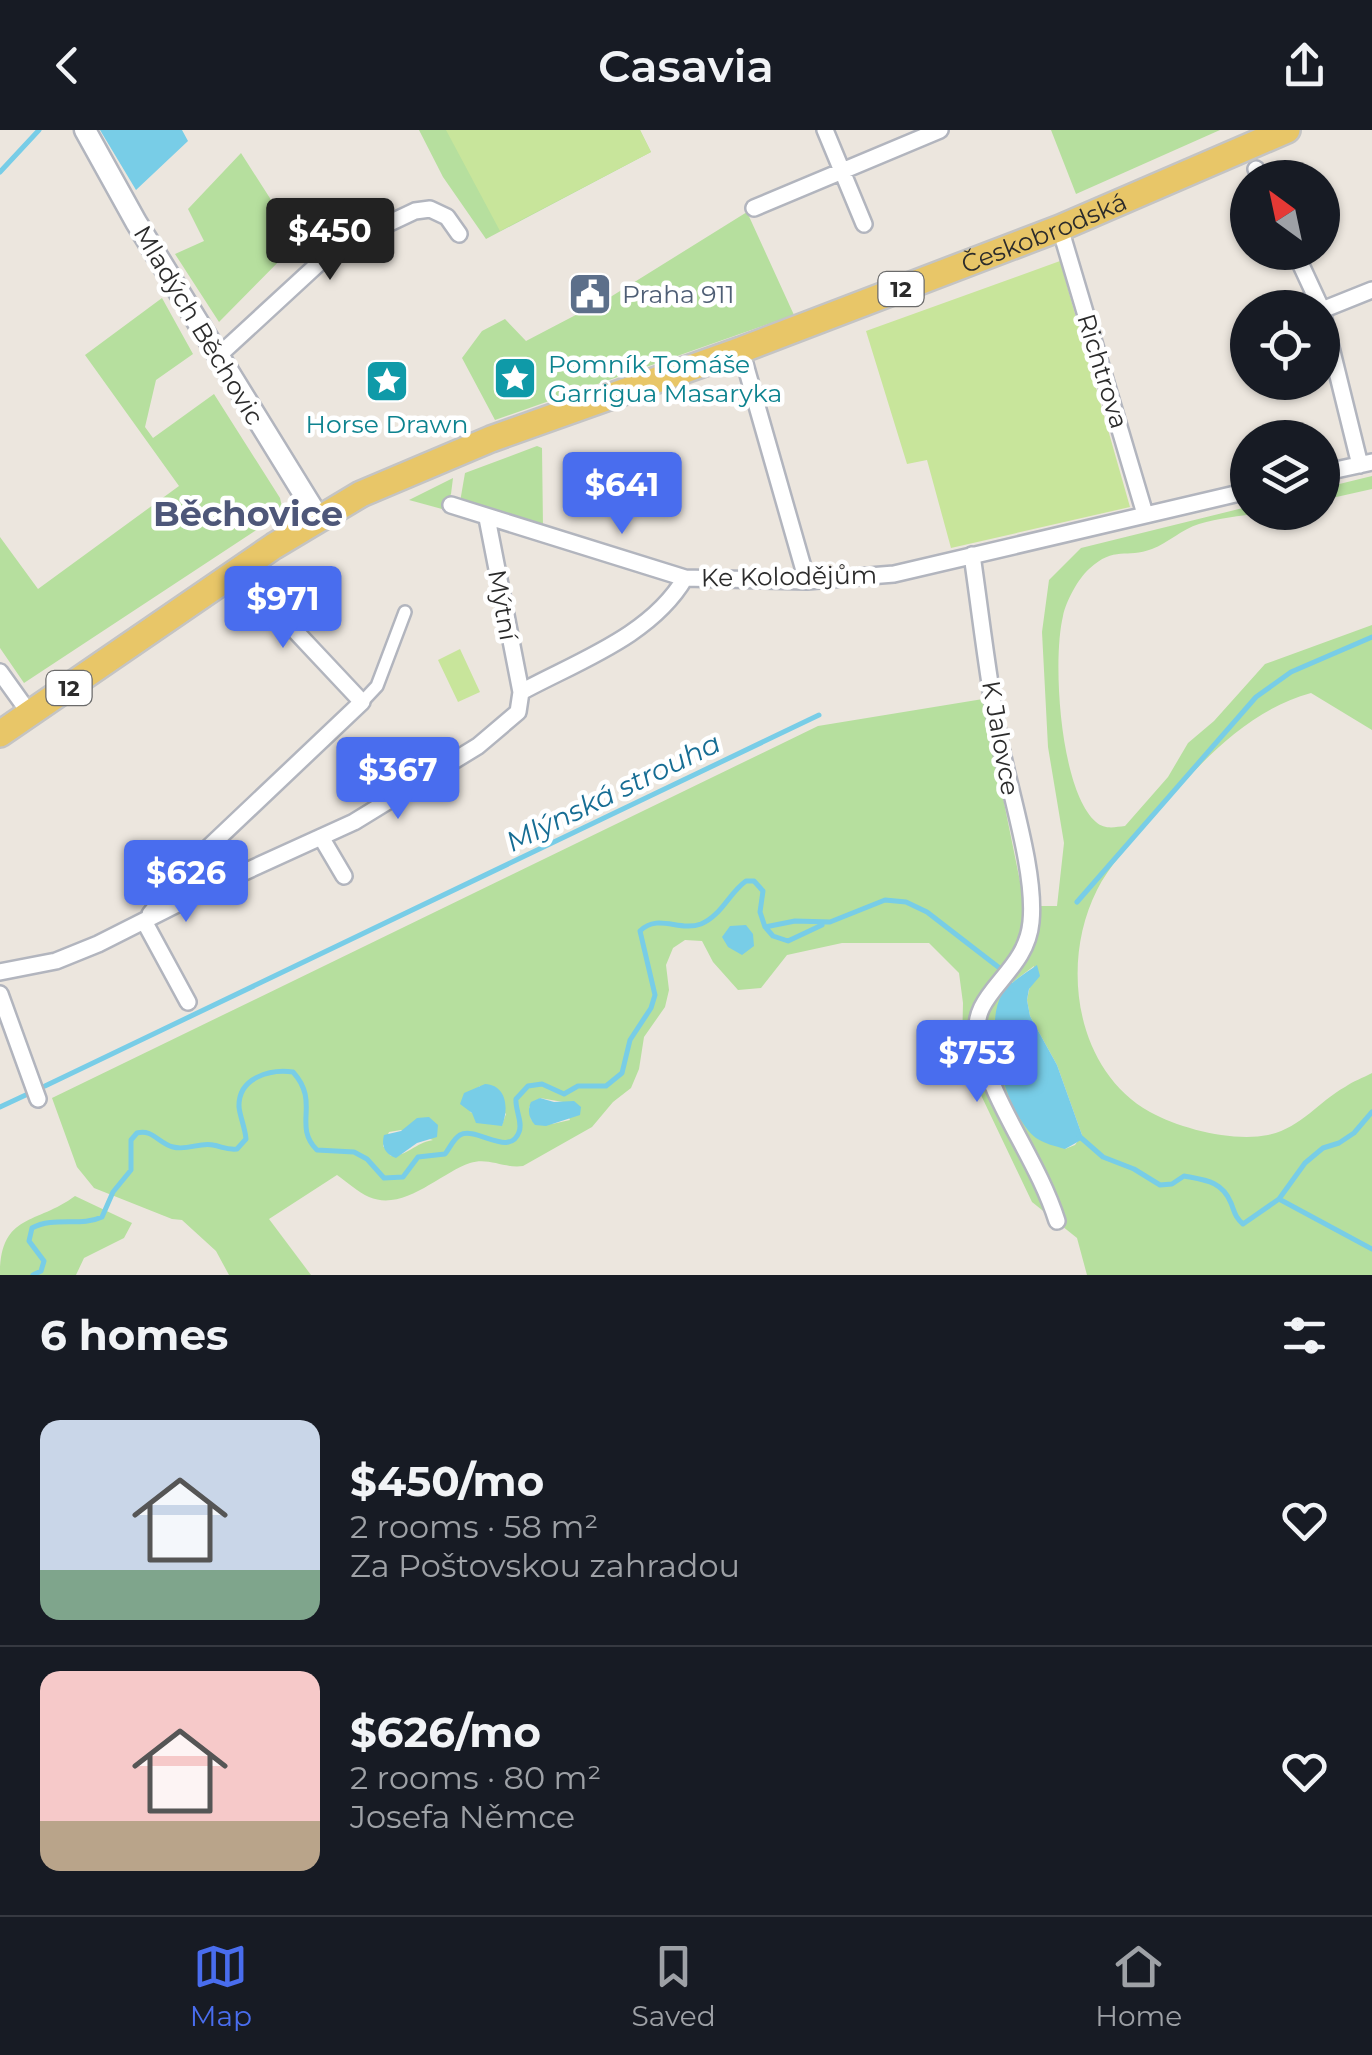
<!DOCTYPE html>
<meta charset="utf-8">
<style>
body{margin:0;font-family:Montserrat,sans-serif;background:#242831;color:#f1f3f6;height:100vh;display:flex;flex-direction:column;font-size:38px;white-space:nowrap}
*{box-sizing:border-box;margin:0}
p{font-size:32px;color:#9ea1a6}
.icon{flex:none;width:55px;height:55px;fill:none;stroke:currentColor;stroke-width:2;stroke-linecap:round;stroke-linejoin:round}
.map{position:relative;height:1145px;overflow:hidden}
.sheet{display:flex;flex-direction:column;background:#171b24;flex:1}
.sheet>*{flex:none}
.needle{width:65px;rotate:327deg}
.fabs{position:absolute;left:1230px;top:30px;display:grid;gap:20px}
.fabs a{display:grid;place-items:center;width:110px;height:110px;border-radius:50%;background:#171b24;box-shadow:0 2px 8px #0004;font-size:50px}
.price{position:absolute;translate:-50% -85px;padding:0 22px;border-radius:10px;background:#496dee;color:#fff;font-size:32px;line-height:65px;filter:drop-shadow(0 2px 5px #0008)}
.price::after{content:'';position:absolute;left:50%;top:60px;width:30px;height:22px;margin-left:-15px;background:inherit;clip-path:polygon(0 0,100% 0,50% 100%)}
.price.selected{background:#222;color:#fff}
ul{padding:0;list-style:none}
li{display:flex;align-items:center;gap:30px;height:250px;padding:0 40px}
li+li{border-top:2px solid #363941}
li span{display:grid;place-items:center;flex:none;width:280px;height:200px;border-radius:20px;color:#555}
li>.icon{margin-inline-start:auto}
span .icon{width:120px;height:120px;fill:#fffc;stroke-width:1}
li b{font-size:42px}
h2{display:flex;justify-content:space-between;align-items:center;height:120px;padding:0 40px;font-size:42px}
header{display:flex;justify-content:space-between;align-items:center;height:130px;padding:0 40px;background:#171b24;font-size:45px;font-weight:600}
.menu{display:flex;justify-content:space-around;align-items:center;height:140px;border-top:2px solid #363941;background:#171b24;font-size:28px;color:#9ea1a6}
.menu a{display:grid;justify-items:center;gap:5px}
.menu .selected{color:#496dee}
.map>svg:first-child{display:block}
.green{fill:#b6df9e;fill-rule:evenodd}
.pitch{fill:#c8e59b}
.water{fill:#78cde7}
.lines{fill:none;stroke-linecap:round;stroke-linejoin:round}
.stream{stroke:#78cde7;stroke-width:5}
.pedestrian-casing{stroke:#b2b5be;stroke-width:16}
.minor-casing{stroke:#b2b5be;stroke-width:20}
.tertiary-casing{stroke:#b2b5be;stroke-width:25}
.primary-casing{stroke:#c4c4c4;stroke-width:30}
.pedestrian{stroke:#fff;stroke-width:11}
.minor{stroke:#fff;stroke-width:15}
.tertiary{stroke:#fff;stroke-width:20}
.primary{stroke:#e8c668;stroke-width:25}
.labels{text-anchor:middle;stroke-width:9;stroke-linejoin:round;paint-order:stroke}
.shield{fill:#fff;stroke:#6b6b6b;stroke-width:2.5}
.shield-label{font-size:22px;font-weight:bold;fill:#2b2b2b}
.street-label{font-size:25px;fill:#2b2b2b;stroke:#fff}
.service-label{font-size:25px;fill:#4e5e75;stroke:#fff;text-anchor:start}
.culture-label{font-size:25px;fill:#0d838f;stroke:#fff;text-anchor:start}
.water-label{font-size:28px;font-style:italic;fill:#166d94;stroke:#fff}
.district-label{font-size:35px;font-weight:bold;fill:#4e5779;stroke:#fff}
</style>
<header><svg class="icon" aria-label="back" viewBox="0 0 24 24"><path d="M15 5l-7 7 7 7"/></svg>Casavia<svg class="icon" aria-label="share" viewBox="0 0 24 24"><path d="M12 15V3M7 8l5-5 5 5M5 13v7h14v-7"/></svg></header>
<div class="map">
<svg width="1372" height="1145" viewBox="0 0 1372 1145">
<rect width="100%" height="100%" fill="#ece6de"/>
<!-- green -->
<path class="green" d="M 419,0 L 640,0 L 651,22 L 486,109 L 443,47 Z
M 1051,0 L 1220,0 L 1076,64 Z
M 241,23 L 298,112 L 219,192 L 175,124 L 204,111 L 188,79 Z
M 747,82 L 794,185 L 495,290 L 462,228 L 482,201 L 505,189 L 526,211 L 612,166 Z
M 162,168 L 193,224 L 156,250 L 145,297 L 153,308 L 214,264 L 280,368 L 282,377 L 279,385 L 24,553 L 0,518 L 0,407 L 38,459 L 179,356 L 85,225 Z
M 537,316 L 542,318 L 543,397 L 460,372 L 465,343 Z
M 1372,346 L 1372,359 L 1323,370 L 1323,358 Z
M 453,348 L 451,364 L 442,379 L 409,370 Z
M 1247,377 L 1248,382 L 1260,383 C 1240,386 1218,388 1199,394 C 1182,399 1168,413 1152,419 C 1126,429 1115,415 1089,439 C 1078,449 1066,471 1063,486 C 1052,531 1060,661 1096,692 C 1105,700 1115,697 1125,696 L 1168,647 L 1188,613 L 1214,591 L 1265,534 L 1372,495 L 1372,600 L 1311,563 C 1242,582 1193,641 1147,694 C 1130,714 1109,736 1097,760 C 1060,833 1075,940 1150,982 C 1181,999 1233,1012 1268,1005 C 1301,998 1318,972 1345,957 C 1353,951 1363,948 1372,943 L 1372,1145 L 1087,1145 L 1077,1108 L 1032,1072 L 980,963 L 962,915 L 963,873 L 959,843 L 929,813 L 842,813 L 787,825 L 761,858 L 738,860 L 713,832 L 702,811 L 685,810 L 673,818 L 666,835 L 669,860 L 665,877 L 644,907 L 639,939 L 631,958 L 613,972 L 592,997 L 523,1036 C 505,1039 489,1027 470,1033 C 440,1043 404,1082 369,1067 C 358,1062 347,1052 337,1045 L 269,1089 L 311,1145 L 229,1145 L 216,1121 L 182,1090 L 172,1089 L 94,1058 L 77,1037 L 52,968 L 818,596 L 983,569 L 1025,776 L 1057,776 L 1064,713 L 1048,617 L 1042,502 L 1049,450 L 1081,418 ZM 1034,836 L 1027,870 L 1030,886 L 1057,935 L 1082,1005 L 1075,1015 L 1065,1019 L 1008,856 ZM 480,956 L 506,984 L 502,995 L 470,982 L 475,960 ZM 540,968 L 563,972 L 570,990 L 552,994 L 531,990 L 529,977 ZM 401,1000 L 433,1010 C 415,1013 407,1026 391,1026 L 383,1016 L 389,1002 Z
M 75,1066 L 132,1093 L 124,1108 L 84,1128 L 76,1145 L 0,1145 C 0,1083 36,1095 75,1066 Z"/>
<!-- pitch -->
<path class="pitch" d="M 446,0 L 640,0 L 651,22 L 500,101 Z
M 1060,131 L 1130,377 L 951,418 L 927,330 L 907,334 L 866,201 Z
M 460,519 L 480,562 L 458,572 L 438,530 Z"/>
<!-- water -->
<path class="water" d="M 100,0 L 182,0 L 188,11 L 136,60 Z
M 746,795 L 753,804 L 754,816 L 742,825 L 728,817 L 722,807 L 730,796 Z
M 1037,835 L 1040,846 L 1029,859 L 1027,870 L 1030,886 L 1057,935 L 1082,1005 L 1081,1010 L 1065,1019 C 1055,1016 1045,1014 1036,1008 C 1006,984 982,898 1002,864 C 1009,853 1027,842 1037,835 Z
M 485,954 C 507,955 509,979 502,996 L 476,993 L 472,983 L 460,974 L 464,963 Z
M 540,968 L 554,972 L 574,971 L 581,977 L 580,985 L 546,996 L 535,995 C 529,988 527,981 531,972 Z
M 429,987 L 438,995 L 437,1007 L 417,1013 L 396,1028 C 385,1024 381,1016 384,1005 L 401,1001 L 417,988 Z"/>
<g class="lines">
<!-- stream -->
<path class="stream" d="M 0,42 L 39,0
M 1077,772 L 1256,567 L 1291,542 L 1372,507
M 766,798 L 773,806 L 788,811 L 822,795
M 45,956 L 819,585
M 0,977 L 30,963
M 1079,1006 L 1103,1027 L 1134,1039 L 1160,1055 L 1172,1054 L 1184,1046 C 1205,1050 1222,1051 1231,1073 C 1235,1083 1235,1087 1243,1094 L 1279,1069 L 1305,1033 L 1323,1018 L 1339,1013 L 1354,1003 L 1372,982
M 1279,1069 L 1372,1119
M 33,1145 L 41,1141 L 44,1131 L 29,1111 L 32,1098 C 54,1086 81,1097 102,1087 L 113,1062 L 131,1040 L 131,1010 L 137,1003 C 153,999 158,1013 173,1017 C 187,1021 200,1012 213,1015 C 223,1017 227,1020 237,1019 L 246,1009 C 245,997 240,987 239,977 C 238,947 271,939 293,942 C 321,973 292,995 317,1020 L 354,1022 L 367,1029 L 384,1048 L 403,1047 L 418,1027 L 445,1024 C 450,1018 453,1009 460,1005 C 476,996 510,1028 519,1002 C 523,992 515,980 516,969 L 528,956 L 542,954 L 564,964 L 578,956 L 606,956 L 622,943 L 630,910 L 651,878 L 655,865 L 640,801 C 658,783 679,802 701,794 C 722,785 729,763 746,751 L 754,751 L 763,761 L 760,782 L 765,797 L 795,791 L 830,792 L 885,770 L 906,772 L 927,782 L 1006,843 L 1012,860"/>
<!-- pedestrian casing -->
<g class="pedestrian-casing">
<path id="pedestrian" d="M 362,572 L 377,556 L 405,482"/>
</g>
<!-- minor casing -->
<g class="minor-casing">
<path id="minor" d="M 825,0 L 864,94
M 1256,39 L 1260,48
M 754,78 L 940,0
M 1060,98 L 1145,384
M 1295,122 L 1321,178
M 1322,180 L 1372,160
M 1322,181 L 1360,335
M 741,220 L 807,451
M 217,227 L 318,134 L 360,107 L 415,81 L 430,79 L 447,87 L 459,104
M 1322,343 L 1372,332
M 451,375 L 685,448 L 807,451 L 894,444 L 1248,361
M 972,425 C 981,487 988,551 1000,613 C 1010,663 1036,743 1031,792 C 1026,846 967,862 978,911 C 993,976 1037,1028 1057,1091
M 0,542 L 30,584
M 521,562 C 578,531 651,506 685,448
M 321,707 L 344,746
M 150,784 L 190,735 L 362,572 L 238,440
M 144,791 L 188,872
M 0,842 L 56,831 L 98,814 L 207,759 L 354,692 L 478,616 L 518,582 L 521,562 L 487,388
M 0,864 L 38,969"/>
</g>
<!-- tertiary casing -->
<g class="tertiary-casing">
<path id="tertiary" d="M 85,0 L 136,92 L 318,387"/>
</g>
<!-- primary casing -->
<g class="primary-casing">
<g id="primary">
<path id="s1" d="M 0,604 L 274,416 L 361,364 L 491,309 L 741,220 L 1060,98 L 1287,0"/>
</g>
</g>
<!-- pedestrian -->
<use href="#pedestrian" class="pedestrian"/>
<!-- minor -->
<use href="#minor" class="minor"/>
<!-- tertiary -->
<use href="#tertiary" class="tertiary"/>
<!-- primary -->
<use href="#primary" class="primary"/>
</g>
<!-- icons -->
<defs>
<g id="civic-square" transform="scale(2.25)"><rect x="-9" y="-9" width="18" height="18" rx="4" fill="#5c6f8a" stroke="#fff"/><path d="M-.6-6.5H3V-4.5H.6V-3L4-1V1h2V6H-6V1h2V-1L-.6-3ZM-1.2 2.5V6h2.4V2.5Z" fill="#fff"/></g>
<g id="sight-square" transform="scale(2.25)"><rect x="-9" y="-9" width="18" height="18" rx="4" fill="#0f9aa8" stroke="#fff"/><path d="M0-6L1.8-2.2L6-1.7L2.9 1.2L3.7 5.4L0 3.3L-3.7 5.4L-2.9 1.2L-6-1.7L-1.8-2.2Z" fill="#fff"/></g>
</defs>
<g fill-rule="evenodd">
<use href="#civic-square" x="590" y="164"/>
<use href="#sight-square" x="515" y="248"/>
<use href="#sight-square" x="387" y="251"/>
</g>
<g class="labels">
<!-- shield labels -->
<g class="shield">
<rect x="878.5" y="142" width="45" height="34" rx="8"/>
<rect x="46.5" y="541" width="45" height="34" rx="8"/>
</g>
<g class="shield-label">
<text x="901" y="167">12</text>
<text x="69" y="566">12</text>
</g>
<!-- street labels -->
<g class="street-label">
<text dy="9" stroke="none"><textPath href="#s1" startOffset="1165">Českobrodská</textPath></text>
<text transform="translate(199 195) rotate(59)" y="9">Mladých Běchovic</text>
<text transform="translate(1103 241) rotate(73)" y="9">Richtrova</text>
<text transform="translate(789 446) rotate(-1)" y="9">Ke Kolodějům</text>
<text transform="translate(503 475) rotate(80)" y="9">Mýtní</text>
<text transform="translate(1001 608) rotate(80)" y="9">K Jalovce</text>
</g>
<!-- service labels -->
<g class="service-label">
<text x="622" y="173">Praha 911</text>
</g>
<!-- culture labels -->
<g class="culture-label">
<text x="548" y="243">Pomník Tomáše<tspan x="548" dy="29">Garrigua Masaryka</tspan></text>
<text x="387" y="303" text-anchor="middle">Horse Drawn</text>
</g>
<!-- water labels -->
<g class="water-label">
<text transform="translate(613 662) rotate(-26)" y="10">Mlýnská strouha</text>
</g>
<!-- district labels -->
<g class="district-label">
<text x="248" y="396">Běchovice</text>
</g>
</g>
</svg>
<div class="fabs">
<a><svg class="needle" viewBox="-14 -14 28 28"><path d="M0-13l5 13h-10z" fill="#e53935"/><path d="M0 13l5-13h-10z" fill="#9ea1a6"/></svg></a>
<a><svg class="icon" aria-label="locate" viewBox="0 0 24 24"><circle cx="12" cy="12" r="6"/><path d="M12 2v4M12 18v4M2 12h4M18 12h4"/></svg></a>
<a><svg class="icon" aria-label="layers" viewBox="0 0 24 24"><path d="M12 4l9 5-9 5-9-5zM3 14l9 5 9-5"/></svg></a>
</div>
<b class="price selected" style="left:330px;top:153px">$450</b>
<b class="price" style="left:622px;top:407px">$641</b>
<b class="price" style="left:283px;top:521px">$971</b>
<b class="price" style="left:398px;top:692px">$367</b>
<b class="price" style="left:186px;top:795px">$626</b>
<b class="price" style="left:977px;top:975px">$753</b>
</div>
<section class="sheet">
<h2>6 homes<svg class="icon" aria-label="filters" viewBox="0 0 24 24"><path d="M4 7h16M4 17h16"/><circle cx="9" cy="7" r="2"/><circle cx="15" cy="17" r="2"/></svg></h2>
<ul>
<li><span style="background:linear-gradient(#c9d6e8 75%,#7fa58c 0)"><svg class="icon" aria-label="home" viewBox="0 0 24 24"><path d="M3 11l9-7 9 7M6 9v11h12V9"/></svg></span><div><b>$450/mo</b><p>2 rooms · 58 m²</p><p>Za Poštovskou zahradou</p></div><svg class="icon" aria-label="heart" viewBox="0 0 24 24"><path d="M12 20l-8-8c-3-5 5-10 8-4 3-6 11-1 8 4z"/></svg></li>
<li><span style="background:linear-gradient(#f6c9c9 75%,#b9a48a 0)"><svg class="icon" aria-label="home" viewBox="0 0 24 24"><path d="M3 11l9-7 9 7M6 9v11h12V9"/></svg></span><div><b>$626/mo</b><p>2 rooms · 80 m²</p><p>Josefa Němce</p></div><svg class="icon" aria-label="heart" viewBox="0 0 24 24"><path d="M12 20l-8-8c-3-5 5-10 8-4 3-6 11-1 8 4z"/></svg></li>
</ul>
</section>
<nav class="menu">
<a class="selected"><svg class="icon" aria-label="map" viewBox="0 0 24 24"><path d="M3 6l6-2 6 2 6-2v14l-6 2-6-2-6 2zM9 4v14M15 6v14"/></svg>Map</a>
<a><svg class="icon" aria-label="saved" viewBox="0 0 24 24"><path d="M7 4h10v16l-5-4-5 4z"/></svg>Saved</a>
<a><svg class="icon" aria-label="home" viewBox="0 0 24 24"><path d="M3 11l9-7 9 7M6 9v11h12V9"/></svg>Home</a>
</nav>
